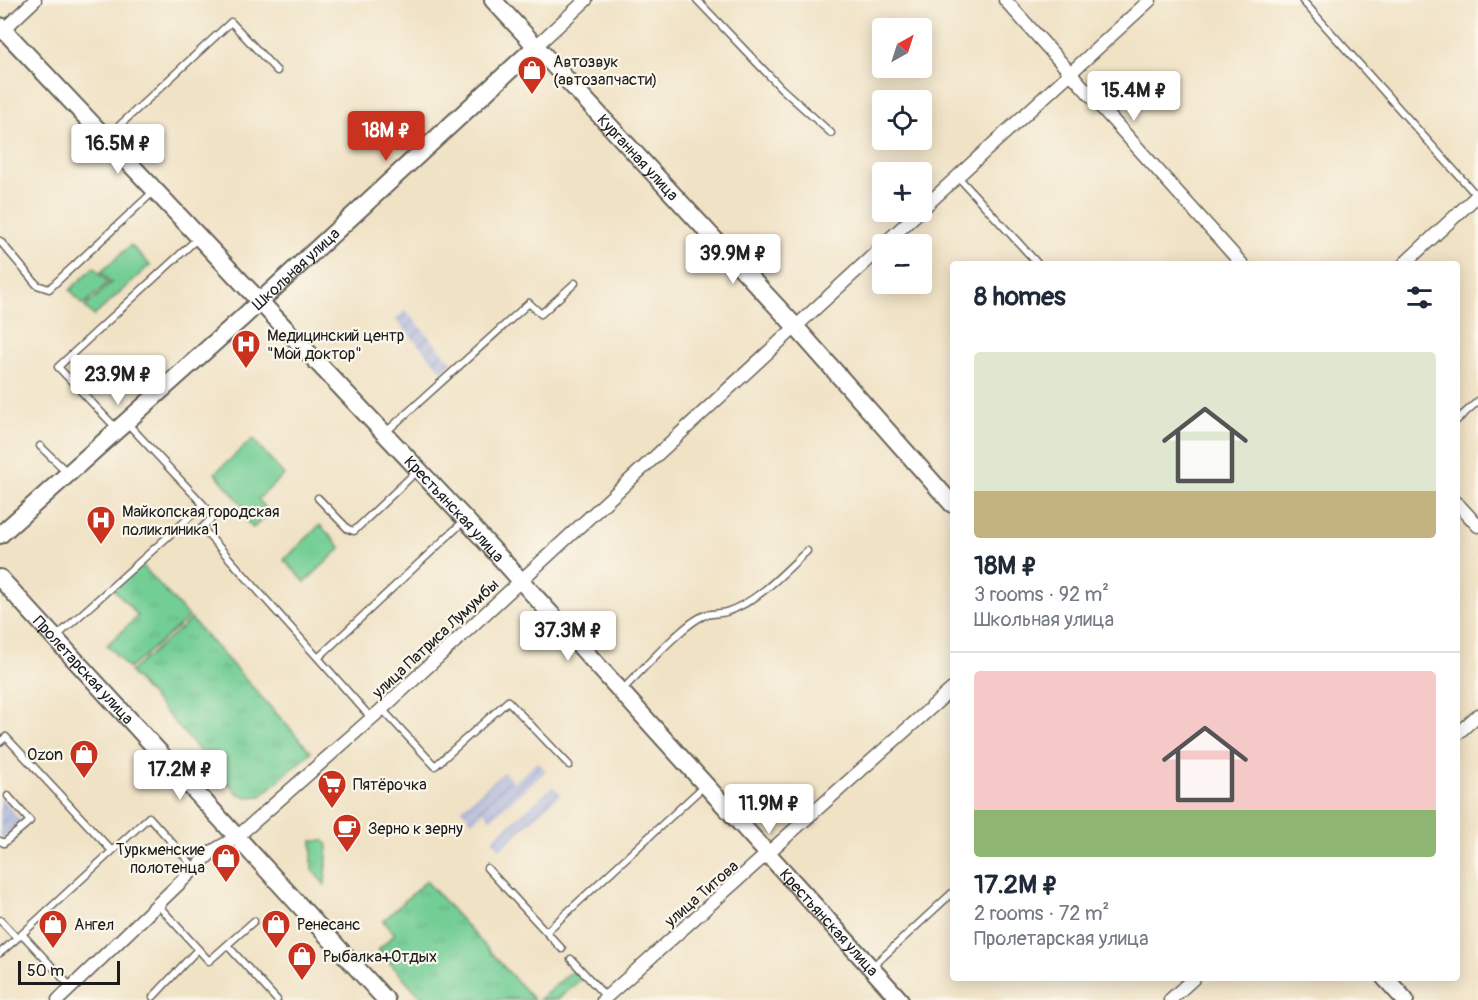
<!DOCTYPE html>
<meta charset="utf-8">
<style>
body{margin:0;font-family:Pangolin,sans-serif;background:#f6f6f7;color:#1f2937;height:100vh;display:flex;flex-direction:column;font-size:22px;white-space:nowrap}
*{box-sizing:border-box;margin:0}
p{font-size:20px;color:#747a83}
.icon{flex:none;width:33px;height:33px;fill:none;stroke:currentColor;stroke-width:2;stroke-linecap:round;stroke-linejoin:round}
.map{position:relative;flex:1;overflow:hidden}
.panel{position:absolute;left:950px;top:261px;width:510px;height:720px;display:flex;flex-direction:column;background:#fff;border-radius:6px;box-shadow:0 3px 15px #0003}
.panel>*{flex:none}
.needle{width:39px;rotate:39deg}
.tools{position:absolute;left:872px;top:18px;display:grid;gap:12px}
.tools a{display:grid;place-items:center;width:60px;height:60px;border-radius:6px;background:#fff;box-shadow:0 3px 15px #0003;font-size:30px}
.scale{position:absolute;left:18px;bottom:15px;width:102px;box-sizing:border-box;padding-left:6px;border:3px solid #1c1c1c;border-top:0;font-size:16px;line-height:21px;white-space:nowrap;color:#1c1c1c;-webkit-text-stroke:4px #fbf7ec;paint-order:stroke}
.price{position:absolute;translate:-50% -51px;padding:0 14px;border-radius:6px;background:#fff;color:#222;font-size:20px;line-height:39px;filter:drop-shadow(0 2px 3px #0008)}
.price::after{content:'';position:absolute;left:50%;top:36px;width:18px;height:14px;margin-left:-9px;background:inherit;clip-path:polygon(0 0,100% 0,50% 100%)}
.price.on{background:#c8321e;color:#fff}
ul{padding:0;list-style:none}
li{display:grid;align-content:center;gap:12px;height:318px;padding:0 24px}
li+li{border-top:2px solid #e0e1e3}
li span{display:grid;place-items:center;height:186px;border-radius:6px;color:#555}
li>.icon{margin-inline-start:auto}
span .icon{width:108px;height:108px;fill:#fffc;stroke-width:1}
li b{font-size:26px}
h2{display:flex;justify-content:space-between;align-items:center;height:72px;padding:0 24px;font-size:26px}
.map>svg:first-child{display:block}
.industrial{fill:url(#industrial-furrows)}
.grass{fill:url(#grass-tufts);stroke:#487558;stroke-width:1.5}
.park{fill:#73ce95;stroke:#487558;stroke-width:1.5}
.lines{fill:none;stroke-linecap:round;stroke-linejoin:round}
.lane-casing{stroke:#666157;stroke-width:9}
.street-casing{stroke:#666157;stroke-width:15}
.secondary-casing{stroke:#666157;stroke-width:20}
.lane{stroke:#fff;stroke-width:6}
.street{stroke:#fff;stroke-width:12}
.secondary{stroke:#fff;stroke-width:16}
.labels{text-anchor:middle;stroke-width:4.5;stroke-linejoin:round;paint-order:stroke}
.poi-label{font-size:16px;fill:#1c1c1c;stroke:#fbf7ec;text-anchor:start}
.street-label{font-size:16px;fill:#1c1c1c;stroke:#fbf7ec}
</style>
<div class="map">
<svg width="1478" height="1000" viewBox="0 0 1478 1000">
<defs>
<pattern id="industrial-furrows" width="10" height="10" patternUnits="userSpaceOnUse" patternTransform="scale(1.5)"><rect width="10" height="10" fill="#bec3dd"/><path d="M-1 1l2-2M0 10L10 0M9 11l2-2" fill="none" stroke="#a3a7bd"/></pattern>
<pattern id="grass-tufts" width="24" height="20" patternUnits="userSpaceOnUse" patternTransform="scale(1.5)"><rect width="24" height="20" fill="#73ce95"/><path d="M3 7l-1-3M5 7V3M7 7l1-3M15 17l-1-3M17 17v-4M19 17l1-3" fill="none" stroke="#63b080"/></pattern>
</defs>
<rect width="100%" height="100%" fill="#fbf7ec"/>
<filter id="ink" filterUnits="userSpaceOnUse"><feTurbulence type="fractalNoise" baseFrequency=".0167" numOctaves="2"/><feDisplacementMap in="SourceGraphic" scale="12" xChannelSelector="R" yChannelSelector="G"/><feConvolveMatrix kernelMatrix="1 2 1 2 8 2 1 2 1" color-interpolation-filters="sRGB"/></filter>
<filter id="wash" filterUnits="userSpaceOnUse"><feTurbulence type="fractalNoise" baseFrequency=".008" numOctaves="4" result="noise"/><feDisplacementMap in="SourceGraphic" scale="24" xChannelSelector="R" yChannelSelector="G"/><feGaussianBlur stdDeviation="1.35" result="paint"/><feColorMatrix in="noise" values="0 0 0 0 0 0 0 0 0 0 0 0 0 0 0 0 0 1.4 0 .05"/><feComposite in="paint" operator="in"/></filter>
<g filter="url(#wash)">
<rect width="100%" height="100%" fill="#f0e2c5"/>
<!-- industrial -->
<path class="industrial" d="M 405,310 L 452,362 L 442,371 L 395,319 Z
M 538,762 L 546,771 L 491,819 L 484,811 L 472,822 L 461,809 L 504,772 L 514,782 Z
M 553,786 L 561,794 L 500,849 L 492,840 Z
M 0,797 L 21,821 L 2,838 L 0,836 Z"/>
<!-- grass -->
<path class="grass" d="M 140,563 L 189,617 L 129,669 L 107,645 L 138,616 L 113,588 Z
M 191,619 L 311,752 L 261,796 L 247,797 L 237,793 L 130,672 Z
M 312,841 L 324,841 L 328,845 L 325,885 L 312,870 Z
M 426,881 L 534,1000 L 424,1000 L 378,950 L 395,934 L 383,921 Z
M 573,970 L 581,979 L 557,1000 L 539,1000 Z"/>
<!-- park -->
<path class="park" d="M 131,245 L 150,265 L 94,316 L 85,307 L 111,283 L 101,272 Z
M 94,267 L 108,283 L 83,305 L 70,290 Z
M 253,439 L 284,475 L 258,499 L 270,513 L 253,528 L 239,513 L 244,507 L 215,473 Z
M 320,525 L 341,548 L 305,582 L 284,560 Z"/>
</g>
<g filter="url(#ink)">
<g class="lines">
<!-- lane casing -->
<g class="lane-casing">
<path id="lane" d="M 697,0 L 781,88 L 831,133
M 1302,0 L 1477,196
M 107,137 L 231,22 L 277,71
M 959,178 L 1038,264
M 0,241 L 37,285 L 49,289 L 153,192
M 1456,421 L 1478,401
M 128,424 L 214,516 L 202,528 L 318,658
M 117,429 L 58,367 L 199,237
M 386,432 L 529,303 L 541,314 L 575,283
M 40,446 L 68,473
M 318,498 L 348,529 L 354,531 L 417,471
M 56,637 L 203,505
M 621,691 C 640,673 682,625 703,616 C 710,613 719,614 726,612 C 758,602 783,573 807,551
M 382,709 L 435,766 L 508,701 L 569,765
M 372,719 L 318,658 L 465,520
M 0,742 L 6,737 L 112,851
M 0,841 L 4,843 L 30,821 L 8,796
M 487,868 L 562,949
M 157,904 L 209,961 L 227,945 L 277,1000
M 0,920 L 17,938
M 546,932 L 704,786
M 22,934 L 149,817 L 195,868
M 227,945 L 254,921
M 0,953 L 22,934 L 71,987
M 571,959 L 606,997
M 872,967 L 952,893
M 153,997 L 198,949"/>
</g>
<!-- street casing -->
<g class="street-casing">
<path id="street" d="M 1005,0 L 1242,264
M 0,33 L 35,0
M 535,47 L 586,0
M 884,244 L 1150,0
M 1404,264 L 1478,195
M 1456,502 L 1478,526
M 1456,735 L 1478,715
M 58,1000 L 213,851 L 237,837 L 382,709 L 882,247
M 603,1000 L 952,689
M 1170,1000 L 1194,978"/>
</g>
<!-- secondary casing -->
<g class="secondary-casing">
<g id="secondary">
<path id="s1" d="M 493,0 L 794,325 L 952,504"/>
<path id="s2" d="M 0,26 L 466,520 L 900,1000"/>
<path id="s3" d="M 0,535 L 242,318 L 535,47"/>
<path id="s4" d="M 0,578 L 386,1000"/>
<path d="M 1385,978 L 1405,1000"/>
</g>
</g>
<!-- lane -->
<use href="#lane" class="lane"/>
<!-- street -->
<use href="#street" class="street"/>
<!-- secondary -->
<use href="#secondary" class="secondary"/>
</g>
</g>
<!-- icons -->
<defs>
<g id="shop-pin" transform="scale(1.5)"><path d="M0 17L-7.5 6A9.5 9.5 0 1 1 7.5 6Z" fill="#c8321e" stroke="#fbf7ec"/><path d="M-5-2.5h2.3a2.7 3.5 0 0 1 5.4 0H5L5.5 6h-11ZM-1.5-2.5h3a1.5 2.3 0 0 0-3 0Z" fill="#fff"/></g>
<g id="hospital-pin" transform="scale(1.5)"><path d="M0 17L-7.5 6A9.5 9.5 0 1 1 7.5 6Z" fill="#c8321e" stroke="#fbf7ec"/><path d="M-5-5h3v3.5h4V-5h3V5h-3V1.5h-4V5h-3Z" fill="#fff"/></g>
<g id="supermarket-pin" transform="scale(1.5)"><path d="M0 17L-7.5 6A9.5 9.5 0 1 1 7.5 6Z" fill="#c8321e" stroke="#fbf7ec"/><path d="M-6-5.5h2.5l.6 2H6L4.5 2H-2.5L-4.4-4H-6ZM-1.5 3.2a1.3 1.3 0 1 0 .1 0ZM3 3.2a1.3 1.3 0 1 0 .1 0Z" fill="#fff"/></g>
<g id="cafe-pin" transform="scale(1.5)"><path d="M0 17L-7.5 6A9.5 9.5 0 1 1 7.5 6Z" fill="#c8321e" stroke="#fbf7ec"/><path d="M-5.5-4.5H6V0H3Q3 3.5 0 3.5H-2.5Q-5.5 3.5-5.5 0ZM3-3.2v2h1.7v-2ZM-6 4.5H4V6H-6Z" fill="#fff"/></g>
</defs>
<g fill-rule="evenodd">
<use href="#shop-pin" x="532" y="70"/>
<use href="#hospital-pin" x="246" y="344"/>
<use href="#hospital-pin" x="101" y="520"/>
<use href="#shop-pin" x="84" y="754"/>
<use href="#supermarket-pin" x="332" y="784"/>
<use href="#cafe-pin" x="347" y="828"/>
<use href="#shop-pin" x="226" y="858"/>
<use href="#shop-pin" x="53" y="924"/>
<use href="#shop-pin" x="276" y="924"/>
<use href="#shop-pin" x="302" y="956"/>
</g>
<g class="labels">
<!-- poi labels -->
<g class="poi-label">
<text x="553" y="67">Автозвук<tspan x="553" dy="18">(автозапчасти)</tspan></text>
<text x="267" y="341">Медицинский центр<tspan x="267" dy="18">"Мой доктор"</tspan></text>
<text x="122" y="517">Майкопская городская<tspan x="122" dy="18">поликлиника 1</tspan></text>
<text x="63" y="760" text-anchor="end">Ozon</text>
<text x="353" y="790">Пятёрочка</text>
<text x="368" y="834">Зерно к зерну</text>
<text x="205" y="855" text-anchor="end">Туркменские<tspan x="205" dy="18">полотенца</tspan></text>
<text x="74" y="930">Ангел</text>
<text x="297" y="930">Ренесанс</text>
<text x="323" y="962">Рыбалка+Отдых</text>
</g>
<!-- street labels -->
<g class="street-label">
<text dy="6" stroke="none"><textPath href="#s1" startOffset="214">Курганная улица</textPath></text>
<text dy="6" stroke="none"><textPath href="#s3" startOffset="398">Школьная улица</textPath></text>
<text dy="6" stroke="none"><textPath href="#s2" startOffset="663">Крестьянская улица</textPath></text>
<text transform="translate(435 638) rotate(-43)" y="6">улица Патриса Лумумбы</text>
<text dy="6" stroke="none"><textPath href="#s4" startOffset="124">Пролетарская улица</textPath></text>
<text transform="translate(701 893) rotate(-41)" y="6">улица Титова</text>
<text dy="6" stroke="none"><textPath href="#s2" startOffset="1221">Крестьянская улица</textPath></text>
</g>
</g>
</svg>
<div class="tools">
<a><svg class="needle" viewBox="-14 -14 28 28"><path d="M0-13l5 13h-10z" fill="#e53935"/><path d="M0 13l5-13h-10z" fill="#747a83"/></svg></a>
<a><svg class="icon" aria-label="locate" viewBox="0 0 24 24"><circle cx="12" cy="12" r="6"/><path d="M12 2v4M12 18v4M2 12h4M18 12h4"/></svg></a>
<a>+</a>
<a>−</a>
</div>
<div class="scale">50 m</div>
<b class="price" style="left:1134px;top:122px">15.4M ₽</b>
<b class="price on" style="left:386px;top:162px">18M ₽</b>
<b class="price" style="left:118px;top:175px">16.5M ₽</b>
<b class="price" style="left:733px;top:285px">39.9M ₽</b>
<b class="price" style="left:118px;top:406px">23.9M ₽</b>
<b class="price" style="left:568px;top:662px">37.3M ₽</b>
<b class="price" style="left:180px;top:801px">17.2M ₽</b>
<b class="price" style="left:769px;top:835px">11.9M ₽</b>
<section class="panel">
<h2>8 homes<svg class="icon" aria-label="filters" viewBox="0 0 24 24"><path d="M4 7h16M4 17h16"/><circle cx="9" cy="7" r="2"/><circle cx="15" cy="17" r="2"/></svg></h2>
<ul>
<li><span style="background:linear-gradient(#dfe7d0 75%,#c2b280 0)"><svg class="icon" aria-label="home" viewBox="0 0 24 24"><path d="M3 11l9-7 9 7M6 9v11h12V9"/></svg></span><div><b>18M ₽</b><p>3 rooms · 92 m²</p><p>Школьная улица</p></div></li>
<li><span style="background:linear-gradient(#f6c9c9 75%,#8fb573 0)"><svg class="icon" aria-label="home" viewBox="0 0 24 24"><path d="M3 11l9-7 9 7M6 9v11h12V9"/></svg></span><div><b>17.2M ₽</b><p>2 rooms · 72 m²</p><p>Пролетарская улица</p></div></li>
</ul>
</section>
</div>
